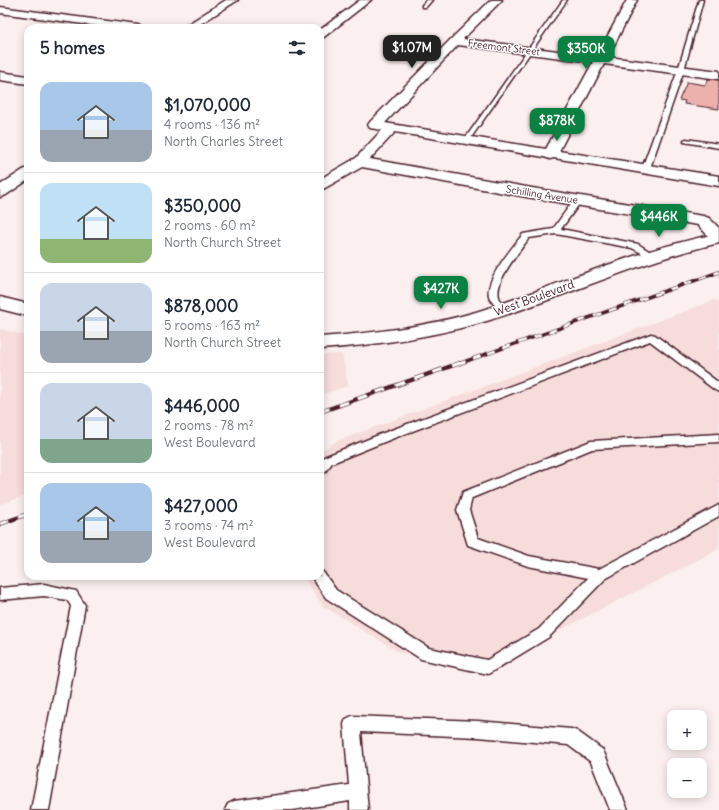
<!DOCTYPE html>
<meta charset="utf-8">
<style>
body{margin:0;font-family:Delius,sans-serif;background:#f2f2f3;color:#1f2937;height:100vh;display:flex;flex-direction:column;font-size:15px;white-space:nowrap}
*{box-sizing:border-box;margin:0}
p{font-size:13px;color:#747a83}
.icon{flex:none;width:22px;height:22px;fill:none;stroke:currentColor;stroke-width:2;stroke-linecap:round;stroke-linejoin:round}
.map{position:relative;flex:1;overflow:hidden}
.sheet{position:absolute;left:24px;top:24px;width:300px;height:556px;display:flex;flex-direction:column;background:#fff;border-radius:12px;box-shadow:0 2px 10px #0003}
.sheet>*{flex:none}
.tools{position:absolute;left:667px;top:710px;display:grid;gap:8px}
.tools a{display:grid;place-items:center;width:40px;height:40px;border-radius:8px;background:#fff;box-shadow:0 2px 10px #0003;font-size:20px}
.price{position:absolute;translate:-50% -34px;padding:0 9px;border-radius:8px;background:#0b8043;color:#fff;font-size:13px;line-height:26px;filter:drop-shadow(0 1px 2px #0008)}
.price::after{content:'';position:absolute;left:50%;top:24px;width:12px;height:9px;margin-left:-6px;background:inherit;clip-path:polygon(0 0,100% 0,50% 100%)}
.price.current{background:#222;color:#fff}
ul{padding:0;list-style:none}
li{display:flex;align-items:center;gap:12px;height:100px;padding:0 16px}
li+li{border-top:1px solid #e0e1e3}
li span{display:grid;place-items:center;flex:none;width:112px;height:80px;border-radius:12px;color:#555}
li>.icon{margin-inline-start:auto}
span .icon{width:48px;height:48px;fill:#fffc;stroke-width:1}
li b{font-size:17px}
h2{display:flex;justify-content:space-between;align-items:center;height:48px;padding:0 16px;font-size:17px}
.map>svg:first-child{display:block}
.built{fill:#f6dcdb}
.building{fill:#ecb1ad;stroke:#4a1f2b}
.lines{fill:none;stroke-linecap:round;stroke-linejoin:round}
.lane-casing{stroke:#4a1f2b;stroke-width:3}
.street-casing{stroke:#4a1f2b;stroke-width:3}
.secondary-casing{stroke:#4a1f2b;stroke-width:3}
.lane{fill:#fff;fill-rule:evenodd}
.street{fill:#fff;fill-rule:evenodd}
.secondary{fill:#fff;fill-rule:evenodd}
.rail-far1-casing{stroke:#4a1f2b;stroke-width:3.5}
.rail-casing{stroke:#4a1f2b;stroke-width:4.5}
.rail-far1{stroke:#fff;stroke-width:2.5;stroke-dasharray:8;stroke-linecap:butt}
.rail{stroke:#fff;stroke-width:3;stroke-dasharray:10;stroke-linecap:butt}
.labels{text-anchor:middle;stroke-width:3;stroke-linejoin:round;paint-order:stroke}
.far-street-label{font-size:10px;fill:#4a1f2b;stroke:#fff}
.street-label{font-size:12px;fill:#4a1f2b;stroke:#fff}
</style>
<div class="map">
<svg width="719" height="810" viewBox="0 0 719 810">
<rect width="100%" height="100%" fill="#fbefef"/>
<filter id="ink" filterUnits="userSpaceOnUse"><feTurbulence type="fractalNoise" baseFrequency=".025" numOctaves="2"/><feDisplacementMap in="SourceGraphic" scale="8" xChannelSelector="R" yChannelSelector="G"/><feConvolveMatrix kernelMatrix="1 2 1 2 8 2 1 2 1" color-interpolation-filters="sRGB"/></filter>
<g filter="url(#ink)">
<!-- built -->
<path class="built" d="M 715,300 L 719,303 L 719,549 L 566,627 L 502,668 L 481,673 L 399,652 L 323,606 L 303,576 L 320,576 L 320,452 L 335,442 Z
M 0,329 L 28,336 L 28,495 L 0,504 Z
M 342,354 L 348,386 L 320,395 L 320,355 Z"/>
<!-- building -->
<path class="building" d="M 708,79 L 719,80 L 719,109 L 684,104 L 685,101 L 679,100 L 687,82 L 705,85 Z"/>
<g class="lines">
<!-- lane casing -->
<g class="lane-casing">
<path id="lane" d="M 427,0 L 432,0 L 426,7 L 422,7 L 422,5 Z
M 563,0 L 567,0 L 468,142 L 464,142 L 464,140 Z
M 699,0 L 703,0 L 684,70 L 649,171 L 645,173 L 642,173 L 641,171 L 678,70 Z
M 686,139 L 719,144 L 719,148 L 684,142 L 684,140 Z
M 575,198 L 578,198 L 582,200 L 561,229 L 638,244 L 655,255 L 651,258 L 632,248 L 556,234 L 529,238 C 520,251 494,281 499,297 C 500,302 506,305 509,309 L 507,311 L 501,311 C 496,307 491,302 489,296 C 485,279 513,247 523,234 L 553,229 Z
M 651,334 L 655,335 L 719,383 L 719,392 L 715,390 L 650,341 L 394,438 L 332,463 L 324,473 L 320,474 L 320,462 L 324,457 L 386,432 Z
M 719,434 L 719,442 L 592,449 L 472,498 L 469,510 L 478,538 L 529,556 L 599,569 L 719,505 L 719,516 L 605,579 L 549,637 L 488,674 L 421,659 L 326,598 L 311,576 L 320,576 L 320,571 L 323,572 L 336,590 L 429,648 L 487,660 L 539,629 L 588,578 L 528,566 L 468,545 L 457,510 L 463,492 L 591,441 Z
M 44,584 L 76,591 L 85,605 L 49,810 L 31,810 L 71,606 L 67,600 L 44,596 L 0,600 L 0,588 Z
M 352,716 L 478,721 L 571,729 L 577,731 L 603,750 L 628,810 L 610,810 L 591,762 L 568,745 L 478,737 L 361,732 L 368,810 L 350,810 L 350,801 L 292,810 L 225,810 L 228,804 L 234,801 L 349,785 L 344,724 L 346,719 Z"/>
</g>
<!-- street casing -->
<g class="street-casing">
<path id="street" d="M 226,0 L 238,0 L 194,28 L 182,28 Z
M 360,0 L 371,0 L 324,37 L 320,38 L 320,30 Z
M 491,0 L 502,0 L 463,39 L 597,56 L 627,0 L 637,0 L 608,57 L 719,71 L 719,79 L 604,64 L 559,151 L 719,176 L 719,186 L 554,158 L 550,159 L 544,157 L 395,132 L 370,159 L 532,188 L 703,216 L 709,218 L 719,228 L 719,242 L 713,241 L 698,225 L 532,198 L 362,167 L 325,188 L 320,190 L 320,179 L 356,158 L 382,130 L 370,128 L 368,125 L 370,122 L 451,39 ZM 458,45 L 593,62 L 546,149 L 385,123 Z
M 0,7 L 138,25 L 143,28 L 114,28 L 0,13 Z
M 0,72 L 28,76 L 28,84 L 0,80 Z
M 28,168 L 28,180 L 6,195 L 0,197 L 0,185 L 23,170 Z"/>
</g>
<!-- secondary casing -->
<g class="secondary-casing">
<path id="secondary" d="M 719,233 L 719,243 C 640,261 567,296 490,320 C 434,337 377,345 320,349 L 320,337 C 372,333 425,327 476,312 C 528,296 579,274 631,257 C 660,247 689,240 719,233 Z
M 0,297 L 28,304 L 28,316 L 0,309 Z"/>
</g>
<!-- lane -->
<use href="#lane" class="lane"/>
<!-- street -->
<use href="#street" class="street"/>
<!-- secondary -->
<use href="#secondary" class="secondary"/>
<!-- rail-far1 casing -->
<g class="rail-far1-casing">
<path id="rail-far1" d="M 458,364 L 719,272"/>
</g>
<!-- rail casing -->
<g class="rail-casing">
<path id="rail" d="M 320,412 L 460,363
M 0,524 L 28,514"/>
</g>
<!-- rail-far1 -->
<use href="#rail-far1" class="rail-far1"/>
<!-- rail -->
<use href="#rail" class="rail"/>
</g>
</g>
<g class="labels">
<!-- far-street labels -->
<g class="far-street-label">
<text transform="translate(504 47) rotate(7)" y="4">Freemont Street</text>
<text transform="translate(542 194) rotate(9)" y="4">Schilling Avenue</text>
</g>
<!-- street labels -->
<g class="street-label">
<text transform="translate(534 298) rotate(-20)" y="4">West Boulevard</text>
</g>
</g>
</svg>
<div class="tools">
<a>+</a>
<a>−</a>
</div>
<b class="price current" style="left:412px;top:69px">$1.07M</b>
<b class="price" style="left:586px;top:70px">$350K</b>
<b class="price" style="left:557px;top:142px">$878K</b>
<b class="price" style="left:659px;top:238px">$446K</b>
<b class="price" style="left:441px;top:310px">$427K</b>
<section class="sheet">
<h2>5 homes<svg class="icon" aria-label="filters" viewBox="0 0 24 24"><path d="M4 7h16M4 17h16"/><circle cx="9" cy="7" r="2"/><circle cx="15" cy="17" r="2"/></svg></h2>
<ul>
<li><span style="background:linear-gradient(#a9c7e8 60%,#9aa5b1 0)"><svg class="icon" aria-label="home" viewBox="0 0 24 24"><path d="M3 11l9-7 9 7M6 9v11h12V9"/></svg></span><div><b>$1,070,000</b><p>4 rooms · 136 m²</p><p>North Charles Street</p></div></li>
<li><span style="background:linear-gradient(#bfe0f5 70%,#8fb573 0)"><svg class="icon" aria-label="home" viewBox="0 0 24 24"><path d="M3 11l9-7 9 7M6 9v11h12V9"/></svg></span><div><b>$350,000</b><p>2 rooms · 60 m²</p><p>North Church Street</p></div></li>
<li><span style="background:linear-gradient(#c9d6e8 60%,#9aa5b1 0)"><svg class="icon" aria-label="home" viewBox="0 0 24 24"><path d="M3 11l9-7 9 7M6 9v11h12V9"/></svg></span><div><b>$878,000</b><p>5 rooms · 163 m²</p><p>North Church Street</p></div></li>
<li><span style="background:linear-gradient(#c9d6e8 70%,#7fa58c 0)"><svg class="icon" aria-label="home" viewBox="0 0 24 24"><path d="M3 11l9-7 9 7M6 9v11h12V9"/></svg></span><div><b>$446,000</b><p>2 rooms · 78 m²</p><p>West Boulevard</p></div></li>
<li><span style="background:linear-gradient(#a9c7e8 60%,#9aa5b1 0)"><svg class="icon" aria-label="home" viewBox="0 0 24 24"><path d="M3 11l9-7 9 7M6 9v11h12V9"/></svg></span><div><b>$427,000</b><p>3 rooms · 74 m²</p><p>West Boulevard</p></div></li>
</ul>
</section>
</div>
